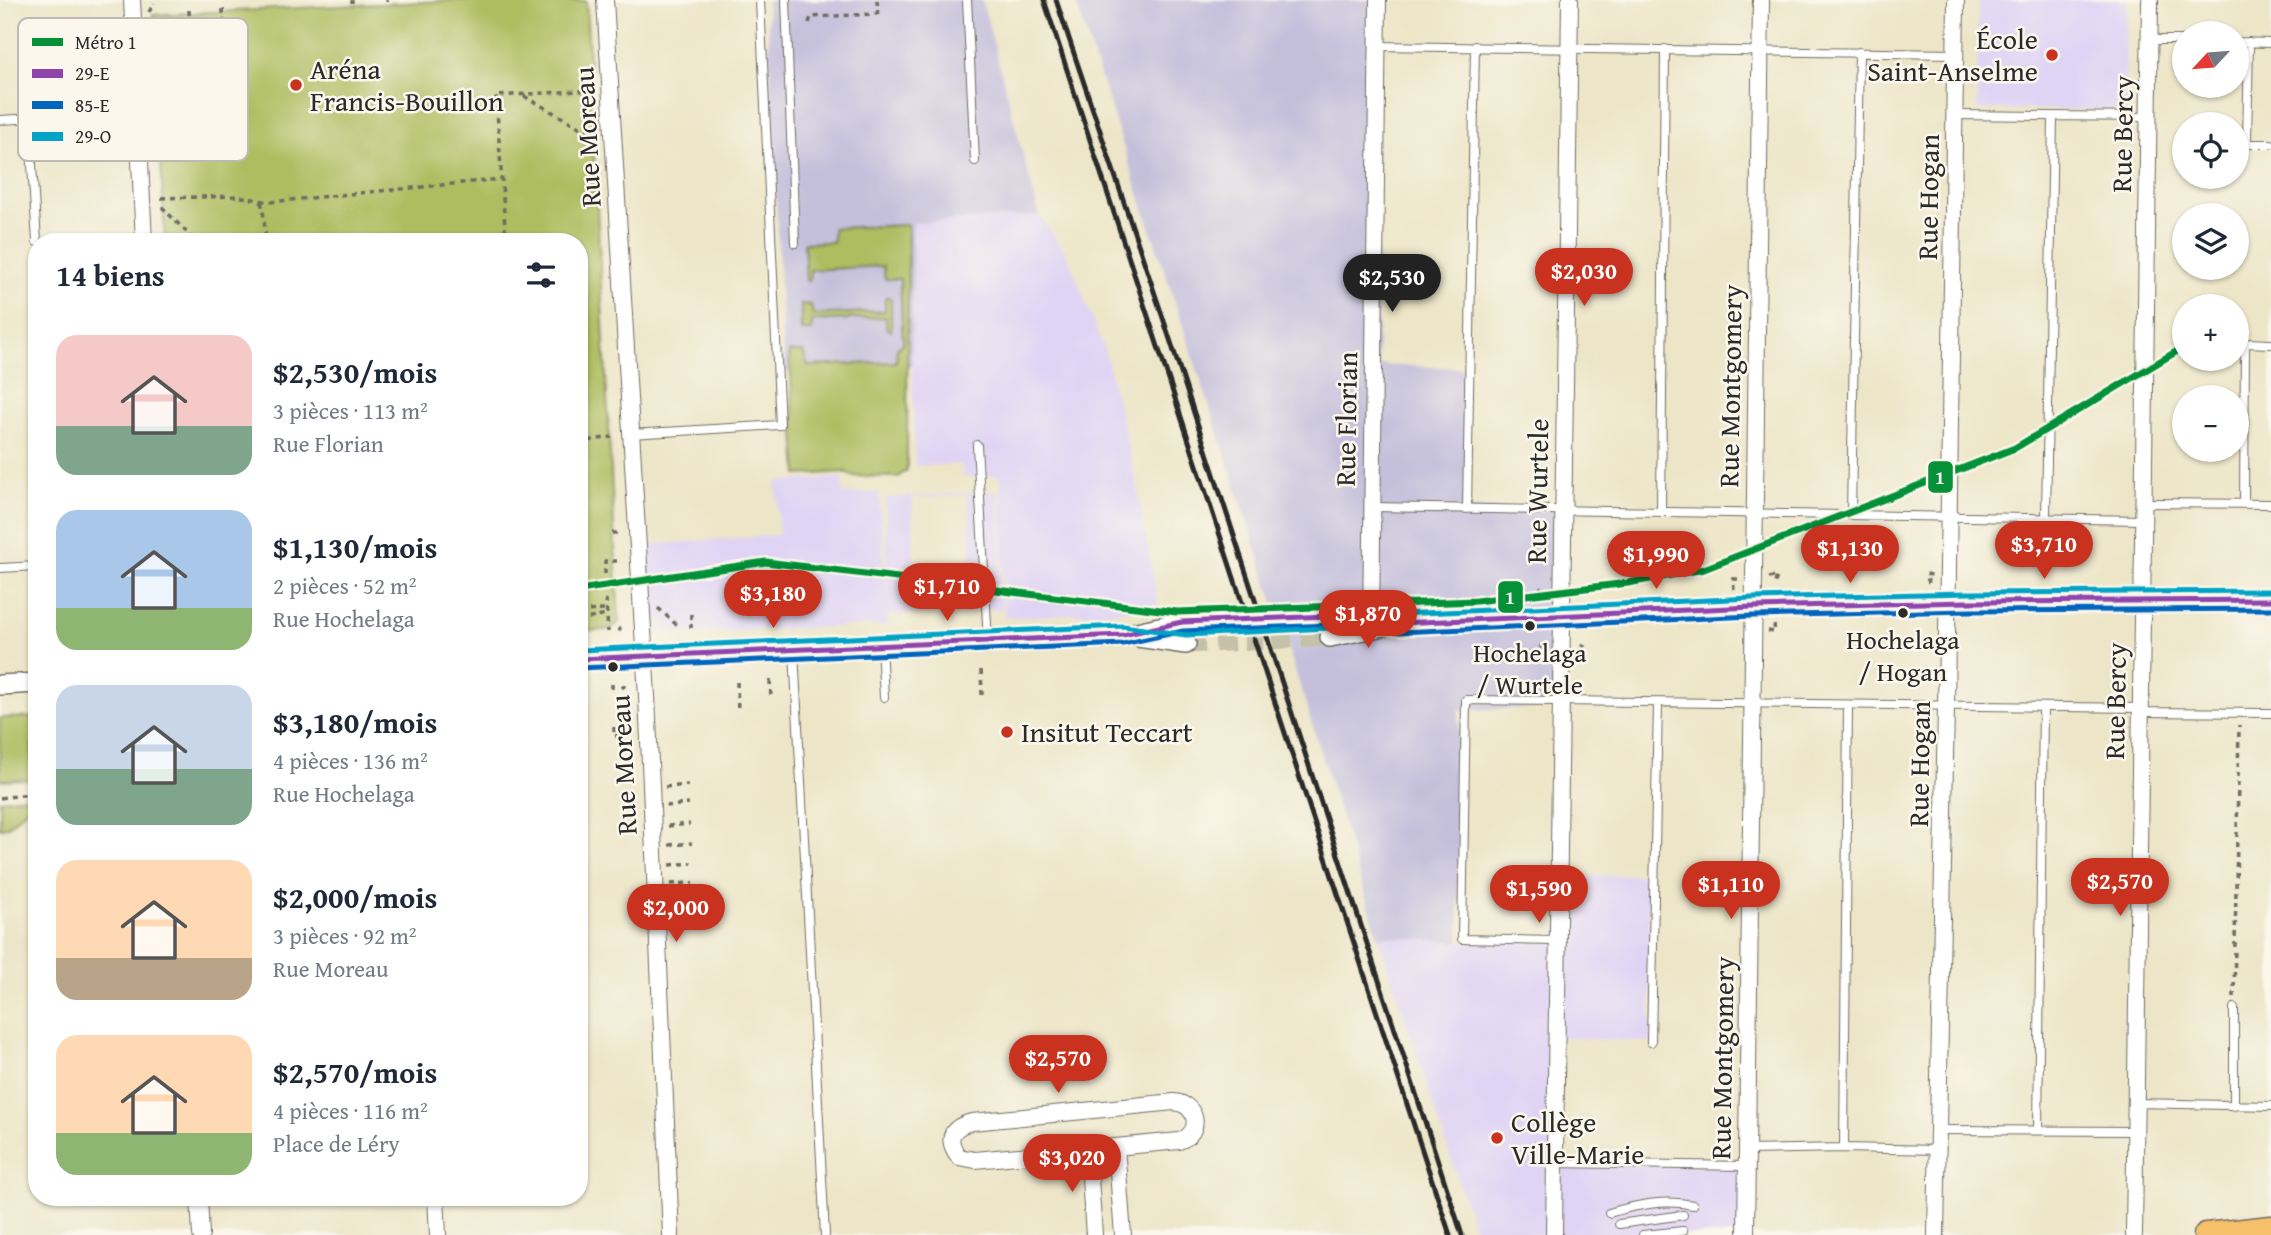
<!DOCTYPE html>
<html lang="fr">
<meta charset="utf-8">
<style>
body{margin:0;font-family:"Gentium Book Plus",serif;background:#f6f6f7;color:#1f2937;height:100vh;display:flex;flex-direction:column;font-size:26px;white-space:nowrap}
*{box-sizing:border-box;margin:0}
p{font-size:23px;color:#747a83}
.icon{flex:none;width:38px;height:38px;fill:none;stroke:currentColor;stroke-width:2;stroke-linecap:round;stroke-linejoin:round}
.map{position:relative;flex:1;overflow:hidden}
.sheet{position:absolute;left:28px;top:233px;width:560px;height:973px;display:flex;flex-direction:column;background:#fff;border-radius:28px;box-shadow:0 2px 5px #0004}
.sheet>*{flex:none}
.needle{width:46px;rotate:244deg}
.controls{position:absolute;left:2172px;top:21px;display:grid;gap:14px}
.controls a{display:grid;place-items:center;width:77px;height:77px;border-radius:50%;background:#fff;box-shadow:0 2px 5px #0004;font-size:35px}
.price{position:absolute;translate:-50% -60px;padding:0 16px;border-radius:24px;background:#c8321e;color:#fff;font-size:23px;line-height:46px;filter:drop-shadow(0 2px 4px #0008)}
.price::after{content:'';position:absolute;left:50%;top:42px;width:21px;height:16px;margin-left:-10px;background:inherit;clip-path:polygon(0 0,100% 0,50% 100%)}
.price.on{background:#222;color:#fff}
ul{padding:0;list-style:none}
li{display:flex;align-items:center;gap:21px;height:175px;padding:0 28px}
li span{display:grid;place-items:center;flex:none;width:196px;height:140px;border-radius:21px;color:#555}
li>.icon{margin-inline-start:auto}
span .icon{width:84px;height:84px;fill:#fffc;stroke-width:1}
li b{font-size:30px}
h2{display:flex;justify-content:space-between;align-items:center;height:84px;padding:0 28px;font-size:30px}
.map>svg:first-child{display:block}
.built{fill:#e0d4f4;fill-rule:evenodd}
.industrial{fill:#c4c0db}
.green{fill:#adbd60;stroke:#6c7446;stroke-width:2}
.lines{fill:none;stroke-linecap:round;stroke-linejoin:round}
.tertiary-tunnel{stroke:#c5c0a8;stroke-width:19;stroke-dasharray:19 10;stroke-linecap:butt}
.service-casing{stroke:#6f6c62;stroke-width:10}
.minor-casing{stroke:#6f6c62;stroke-width:18}
.tertiary-casing{stroke:#6f6c62;stroke-width:22}
.primary-casing{stroke:#6f6c62;stroke-width:27}
.path{stroke:#6f6c62;stroke-width:3.5;stroke-dasharray:5 5;stroke-linecap:butt}
.service{stroke:#fff;stroke-width:8}
.minor{stroke:#fff;stroke-width:16}
.tertiary{stroke:#fff;stroke-width:19}
.primary{stroke:#f6c06b;stroke-width:24}
.rail{stroke:#2b2b2b;stroke-width:5}
.bus-1-casing{stroke:#fbf7ec;stroke-width:10}
.bus-2-casing{stroke:#fbf7ec;stroke-width:10}
.bus-3-casing{stroke:#fbf7ec;stroke-width:10}
.bus-1{stroke:#8e44ad;stroke-width:5}
.bus-2{stroke:#0065bd;stroke-width:5}
.bus-3{stroke:#02a3c6;stroke-width:5}
.metro-1-casing{stroke:#fbf7ec;stroke-width:12}
.metro-1{stroke:#069037;stroke-width:7}
.poi-dot{fill:#c8321e;stroke:#fbf7ec;stroke-width:2.5}
.bus-dot{fill:#2b2b2b;stroke:#fbf7ec;stroke-width:2.5}
.labels{text-anchor:middle;stroke-width:5;stroke-linejoin:round;paint-order:stroke}
.bus-label{font-size:26px;fill:#2b2b2b;stroke:#fbf7ec}
.poi-label{font-size:28px;fill:#2b2b2b;stroke:#fbf7ec;text-anchor:start}
.street-label{font-size:28px;fill:#2b2b2b;stroke:#fbf7ec}
.key{fill:#fbf7ec;stroke:#bdbab2;stroke-width:2}
.key-label{font-size:19px;fill:#2b2b2b}
.line-badge{stroke:#fbf7ec;stroke-width:2.5}
.badge-label{font-size:19px;text-anchor:middle;font-weight:bold;fill:#fff}
</style>
<div class="map">
<svg width="2271" height="1235" viewBox="0 0 2271 1235">
<rect width="100%" height="100%" fill="#fbf7ec"/>
<filter id="ink" filterUnits="userSpaceOnUse"><feTurbulence type="fractalNoise" baseFrequency=".0143" numOctaves="2"/><feDisplacementMap in="SourceGraphic" scale="14" xChannelSelector="R" yChannelSelector="G"/><feConvolveMatrix kernelMatrix="1 2 1 2 8 2 1 2 1" color-interpolation-filters="sRGB"/></filter>
<filter id="wash" filterUnits="userSpaceOnUse"><feTurbulence type="fractalNoise" baseFrequency=".00686" numOctaves="4" result="noise"/><feDisplacementMap in="SourceGraphic" scale="28" xChannelSelector="R" yChannelSelector="G"/><feGaussianBlur stdDeviation="1.57" result="paint"/><feColorMatrix in="noise" values="0 0 0 0 0 0 0 0 0 0 0 0 0 0 0 0 0 1.4 0 .05"/><feComposite in="paint" operator="in"/></filter>
<g filter="url(#wash)">
<rect width="100%" height="100%" fill="#ece5c7"/>
<!-- built -->
<path class="built" d="M 1978,0 L 2127,0 L 2125,110 L 1977,109 Z
M 1039,215 L 1068,256 L 1105,352 L 1133,467 L 1159,609 L 1004,618 L 1000,475 L 963,477 L 962,464 L 915,466 L 912,365 L 913,223 Z
M 842,478 L 843,494 L 879,492 L 888,611 L 885,498 L 998,491 L 1002,609 L 888,615 L 888,625 L 650,634 L 644,545 L 779,535 L 776,481 ZM 968,495 L 973,605 L 916,607 L 912,498 Z
M 1648,875 L 1651,1042 L 1556,1037 L 1548,1235 L 1476,1235 L 1378,936 L 1459,942 L 1557,941 L 1558,876 Z
M 1555,1163 L 1746,1166 L 1746,1235 L 1554,1235 Z"/>
<!-- industrial -->
<path class="industrial" d="M 767,0 L 982,0 L 1039,215 L 913,223 L 912,365 L 784,372 Z
M 1075,0 L 1376,0 L 1378,365 L 1466,368 L 1467,509 L 1563,510 L 1553,708 L 1459,710 L 1459,942 L 1378,936 L 1273,599 Z"/>
<!-- green -->
<path class="green" d="M 464,0 L 586,1 L 619,621 C 612,634 593,630 579,630 L 579,242 L 165,241 L 153,15 Z
M 908,225 L 907,470 L 898,477 L 851,476 L 845,472 L 798,475 L 789,352 L 803,352 L 808,366 L 896,362 L 897,349 L 903,343 L 900,279 L 885,279 L 883,266 L 810,270 L 810,280 L 808,281 L 806,280 L 804,243 L 833,242 L 833,228 Z
M 887,296 L 891,299 L 891,331 L 886,328 L 886,317 L 812,321 L 812,331 L 801,331 L 801,304 L 811,305 L 813,315 L 885,311 L 885,298 Z
M 36,717 L 37,742 L 32,743 L 32,766 L 37,768 L 37,779 L 0,780 L 0,718 Z
M 36,795 L 36,800 L 7,827 L 0,828 L 0,800 Z"/>
</g>
<g filter="url(#ink)">
<g class="lines">
<!-- tertiary-tunnel -->
<path class="tertiary-tunnel" d="M 1182,622 L 1329,616
M 1186,644 L 1330,637"/>
<!-- service casing -->
<g class="service-casing">
<path id="service" d="M 786,0 L 795,243
M 967,0 L 975,161
M 2150,40 L 2184,40
M 2236,42 L 2271,43
M 2249,42 L 2247,144 L 2271,144
M 1377,46 L 1956,54
M 1956,115 L 2149,117
M 29,118 L 37,242
M 0,120 L 136,112
M 631,434 L 780,425 L 760,0
M 977,445 L 988,642
M 2142,503 L 2271,504
M 2244,504 L 2245,343 L 2271,344
M 1372,507 L 2142,520
M 1467,509 L 1475,46
M 1661,511 L 1665,49
M 1851,514 L 1859,52
M 2046,517 L 2053,117
M 0,568 L 37,566
M 881,646 L 884,697
M 794,651 L 825,1235
M 2141,712 L 2271,713
M 1557,941 L 1462,939 L 1466,700 L 2142,708
M 2234,1008 L 2234,1106
M 1651,1042 L 1658,704
M 2136,1103 L 2271,1106
M 1938,1130 L 2135,1131
M 2038,1130 L 2043,707
M 1844,1148 L 1848,705
M 1746,1150 L 1844,1148 L 1938,1150
M 1555,1163 L 1746,1166
M 1609,1213 C 1636,1205 1665,1199 1693,1205
M 1619,1224 L 1683,1215
M 1643,1235 L 1683,1231"/>
</g>
<!-- minor casing -->
<g class="minor-casing">
<path id="minor" d="M 132,0 L 144,242
M 605,0 L 647,696 L 671,1235
M 1371,628 L 1378,0
M 1174,1102 C 1198,1104 1203,1133 1179,1141 L 975,1160 L 959,1157 C 945,1139 951,1127 972,1122 Z
M 1116,1147 L 1123,1235
M 1088,1150 L 1094,1235
M 199,1197 L 201,1235
M 436,1197 L 438,1235
M 1554,1235 L 1570,0
M 1746,1235 L 1761,0
M 1936,1235 L 1946,707 L 1956,0
M 2134,1235 L 2150,0"/>
</g>
<!-- tertiary casing -->
<g class="tertiary-casing">
<path id="tertiary" d="M 1329,616 L 1380,621
M 1138,637 L 1186,644
M 1330,637 L 1399,623 L 1753,607 L 1969,602 L 2271,600
M 579,659 L 1123,635 L 1182,622
M 0,685 L 37,683"/>
</g>
<!-- primary casing -->
<g class="primary-casing">
<path id="primary" d="M 2206,1235 L 2271,1228"/>
</g>
<!-- path -->
<path class="path" d="M 352,0 L 352,3
M 387,0 L 387,2
M 877,0 L 878,18
M 223,9 L 224,25
M 189,10 L 190,56
M 149,12 L 154,3
M 809,23 L 811,17 L 877,14
M 524,96 L 597,137
M 161,198 L 237,196 L 270,202 L 502,179
M 261,202 L 263,209 L 266,242
M 162,207 L 196,242
M 506,242 L 496,96 L 594,90
M 579,442 L 612,437
M 579,527 L 585,534
M 612,533 L 617,533
M 605,574 L 605,561 L 619,561
M 1769,578 L 1777,576 L 1774,586
M 1929,583 L 1926,574 L 1932,575
M 1539,587 L 1542,589
M 1581,589 L 1584,584
M 1734,589 L 1733,579 L 1738,579
M 606,599 L 608,632
M 658,608 L 680,628
M 579,611 L 607,610
M 691,614 L 691,628
M 579,620 L 607,615
M 618,628 L 621,631
M 1768,631 L 1775,632 L 1774,625
M 1581,644 L 1585,647
M 1540,648 L 1543,644
M 981,670 L 982,695
M 770,680 L 771,699
M 737,682 L 738,712
M 612,684 L 612,692
M 622,688 L 625,685
M 614,727 L 614,736 L 629,735
M 665,787 L 688,785
M 0,798 L 37,793
M 666,806 L 689,804
M 668,826 L 690,824
M 669,845 L 692,843
M 670,865 L 692,863
M 671,884 L 693,883
M 2234,997 L 2239,725"/>
<!-- service -->
<use href="#service" class="service"/>
<!-- minor -->
<use href="#minor" class="minor"/>
<!-- tertiary -->
<use href="#tertiary" class="tertiary"/>
<!-- primary -->
<use href="#primary" class="primary"/>
<!-- rail -->
<path class="rail" d="M 1044,0 L 1450,1235
M 1056,0 L 1164,321 L 1462,1235"/>
<!-- bus-1 casing -->
<g class="bus-1-casing">
<path id="bus-1" d="M 579,659 L 1123,635 L 1182,622 L 1329,616 L 1399,623 L 1753,607 L 1969,602 L 2271,600"/>
</g>
<!-- bus-2 casing -->
<g class="bus-2-casing">
<path id="bus-2" d="M 579,668 L 1123,644 L 1183,631 L 1329,625 L 1399,632 L 1753,616 L 1969,611 L 2271,609"/>
</g>
<!-- bus-3 casing -->
<g class="bus-3-casing">
<path id="bus-3" d="M 579,650 L 1123,626 L 1186,635 L 1329,628 L 1399,614 L 1753,598 L 1969,593 L 2271,591"/>
</g>
<!-- bus-1 -->
<use href="#bus-1" class="bus-1"/>
<!-- bus-2 -->
<use href="#bus-2" class="bus-2"/>
<!-- bus-3 -->
<use href="#bus-3" class="bus-3"/>
<!-- metro-1 casing -->
<g class="metro-1-casing">
<path id="metro-1" d="M 579,590 L 766,562 L 1177,612 L 1476,601 L 1628,583 L 1704,569 L 2015,448 L 2184,347"/>
</g>
<!-- metro-1 -->
<use href="#metro-1" class="metro-1"/>
</g>
</g>
<!-- markers -->
<g class="poi-dot">
<circle cx="2052" cy="55" r="7"/>
<circle cx="296" cy="85" r="7"/>
<circle cx="1007" cy="732" r="7"/>
<circle cx="1497" cy="1138" r="7"/>
</g>
<g class="bus-dot">
<circle cx="1903" cy="613" r="6"/>
<circle cx="1530" cy="626" r="6"/>
<circle cx="613" cy="667" r="6"/>
</g>
<g class="labels">
<!-- bus labels -->
<g class="bus-label">
<text x="1903" y="649">Hochelaga<tspan x="1903" dy="32">/ Hogan</tspan></text>
<text x="1530" y="662">Hochelaga<tspan x="1530" dy="32">/ Wurtele</tspan></text>
</g>
<!-- poi labels -->
<g class="poi-label">
<text x="2038" y="49" text-anchor="end">École<tspan x="2038" dy="32">Saint-Anselme</tspan></text>
<text x="310" y="79">Aréna<tspan x="310" dy="32">Francis-Bouillon</tspan></text>
<text x="1021" y="742">Insitut Teccart</text>
<text x="1511" y="1132">Collège<tspan x="1511" dy="32">Ville-Marie</tspan></text>
</g>
<!-- street labels -->
<g class="street-label">
<text transform="translate(2122 134) rotate(-89)" y="10">Rue Bercy</text>
<text transform="translate(587 137) rotate(-93)" y="10">Rue Moreau</text>
<text transform="translate(1928 197) rotate(-89)" y="10">Rue Hogan</text>
<text transform="translate(1730 386) rotate(-89)" y="10">Rue Montgomery</text>
<text transform="translate(1346 419) rotate(-89)" y="10">Rue Florian</text>
<text transform="translate(1537 491) rotate(-89)" y="10">Rue Wurtele</text>
<text transform="translate(2115 701) rotate(-89)" y="10">Rue Bercy</text>
<text transform="translate(1919 764) rotate(-89)" y="10">Rue Hogan</text>
<text transform="translate(623 765) rotate(-93)" y="10">Rue Moreau</text>
<text transform="translate(1722 1058) rotate(-89)" y="10">Rue Montgomery</text>
</g>
</g>
<!-- legend -->
<rect x="18" y="18" width="230" height="143" rx="10" class="key"/>
<rect x="32" y="38" width="31" height="8" fill="#069037"/>
<rect x="32" y="69" width="31" height="9" fill="#8e44ad"/>
<rect x="32" y="101" width="31" height="8" fill="#0065bd"/>
<rect x="32" y="132" width="31" height="9" fill="#02a3c6"/>
<g class="key-label">
<text x="75" y="49">Métro 1</text>
<text x="75" y="80">29-E</text>
<text x="75" y="112">85-E</text>
<text x="75" y="143">29-O</text>
</g>
<g class="line-badge">
<rect x="1927" y="460" width="27" height="34" rx="7" fill="#069037"/>
<rect x="1497" y="580" width="27" height="34" rx="7" fill="#069037"/>
</g>
<g class="badge-label">
<text x="1940" y="484">1</text>
<text x="1510" y="604">1</text>
</g>
</svg>
<div class="controls">
<a><svg class="needle" viewBox="-14 -14 28 28"><path d="M0-13l5 13h-10z" fill="#e53935"/><path d="M0 13l5-13h-10z" fill="#747a83"/></svg></a>
<a><svg class="icon" aria-label="locate" viewBox="0 0 24 24"><circle cx="12" cy="12" r="6"/><path d="M12 2v4M12 18v4M2 12h4M18 12h4"/></svg></a>
<a><svg class="icon" aria-label="layers" viewBox="0 0 24 24"><path d="M12 4l9 5-9 5-9-5zM3 14l9 5 9-5"/></svg></a>
<a>+</a>
<a>−</a>
</div>
<b class="price" style="left:1584px;top:308px">$2,030</b>
<b class="price on" style="left:1392px;top:314px">$2,530</b>
<b class="price" style="left:2044px;top:581px">$3,710</b>
<b class="price" style="left:1850px;top:585px">$1,130</b>
<b class="price" style="left:1656px;top:591px">$1,990</b>
<b class="price" style="left:947px;top:623px">$1,710</b>
<b class="price" style="left:773px;top:630px">$3,180</b>
<b class="price" style="left:1368px;top:650px">$1,870</b>
<b class="price" style="left:2120px;top:918px">$2,570</b>
<b class="price" style="left:1731px;top:921px">$1,110</b>
<b class="price" style="left:1539px;top:925px">$1,590</b>
<b class="price" style="left:676px;top:944px">$2,000</b>
<b class="price" style="left:1058px;top:1095px">$2,570</b>
<b class="price" style="left:1072px;top:1194px">$3,020</b>
<section class="sheet">
<h2>14 biens<svg class="icon" aria-label="filters" viewBox="0 0 24 24"><path d="M4 7h16M4 17h16"/><circle cx="9" cy="7" r="2"/><circle cx="15" cy="17" r="2"/></svg></h2>
<ul>
<li><span style="background:linear-gradient(#f6c9c9 65%,#7fa58c 0)"><svg class="icon" aria-label="home" viewBox="0 0 24 24"><path d="M3 11l9-7 9 7M6 9v11h12V9"/></svg></span><div><b>$2,530/mois</b><p>3 pièces · 113 m²</p><p>Rue Florian</p></div></li>
<li><span style="background:linear-gradient(#a9c7e8 70%,#8fb573 0)"><svg class="icon" aria-label="home" viewBox="0 0 24 24"><path d="M3 11l9-7 9 7M6 9v11h12V9"/></svg></span><div><b>$1,130/mois</b><p>2 pièces · 52 m²</p><p>Rue Hochelaga</p></div></li>
<li><span style="background:linear-gradient(#c9d6e8 60%,#7fa58c 0)"><svg class="icon" aria-label="home" viewBox="0 0 24 24"><path d="M3 11l9-7 9 7M6 9v11h12V9"/></svg></span><div><b>$3,180/mois</b><p>4 pièces · 136 m²</p><p>Rue Hochelaga</p></div></li>
<li><span style="background:linear-gradient(#ffd9b3 70%,#b9a48a 0)"><svg class="icon" aria-label="home" viewBox="0 0 24 24"><path d="M3 11l9-7 9 7M6 9v11h12V9"/></svg></span><div><b>$2,000/mois</b><p>3 pièces · 92 m²</p><p>Rue Moreau</p></div></li>
<li><span style="background:linear-gradient(#ffd9b3 70%,#8fb573 0)"><svg class="icon" aria-label="home" viewBox="0 0 24 24"><path d="M3 11l9-7 9 7M6 9v11h12V9"/></svg></span><div><b>$2,570/mois</b><p>4 pièces · 116 m²</p><p>Place de Léry</p></div></li>
</ul>
</section>
</div>
